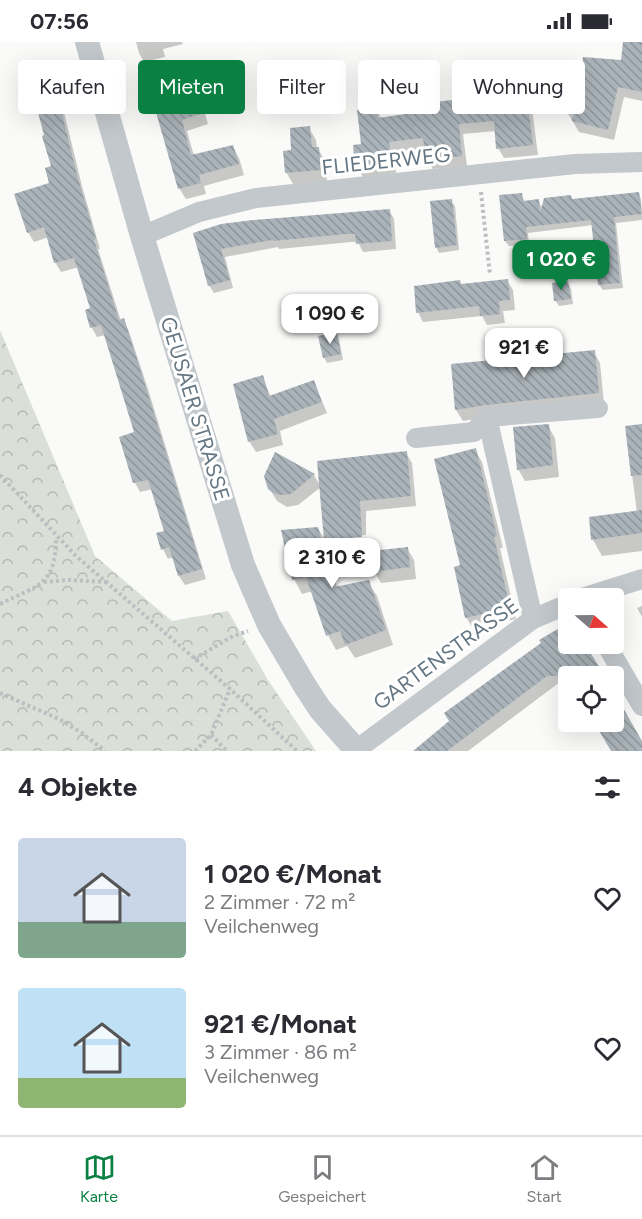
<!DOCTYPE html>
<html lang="de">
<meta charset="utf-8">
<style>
body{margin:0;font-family:Figtree,sans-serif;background:#f2f2f3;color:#2b2b33;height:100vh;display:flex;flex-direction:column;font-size:22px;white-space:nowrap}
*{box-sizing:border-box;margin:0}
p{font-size:20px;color:#7c7c81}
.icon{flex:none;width:33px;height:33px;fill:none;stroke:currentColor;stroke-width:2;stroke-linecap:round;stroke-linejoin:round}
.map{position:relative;height:709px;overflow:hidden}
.drawer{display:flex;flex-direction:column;background:#fff;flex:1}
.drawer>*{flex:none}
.guide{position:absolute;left:18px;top:18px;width:606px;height:54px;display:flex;gap:12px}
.needle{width:39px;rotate:110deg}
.controls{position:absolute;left:558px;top:546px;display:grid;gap:12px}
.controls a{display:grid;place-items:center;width:66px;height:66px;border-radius:6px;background:#fff;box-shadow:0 6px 24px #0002;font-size:30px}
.price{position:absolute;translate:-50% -51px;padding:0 14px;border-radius:12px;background:#fff;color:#222;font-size:20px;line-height:39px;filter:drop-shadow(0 2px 3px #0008)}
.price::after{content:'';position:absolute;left:50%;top:36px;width:18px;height:14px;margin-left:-9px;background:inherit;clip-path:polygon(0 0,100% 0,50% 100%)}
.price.current{background:#0b8043;color:#fff}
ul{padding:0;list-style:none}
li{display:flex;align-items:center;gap:18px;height:150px;padding:0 18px}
li span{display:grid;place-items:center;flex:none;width:168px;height:120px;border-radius:6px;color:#555}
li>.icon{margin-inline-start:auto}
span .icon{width:72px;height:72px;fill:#fffc;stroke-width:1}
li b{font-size:26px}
h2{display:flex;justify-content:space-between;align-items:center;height:72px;padding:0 18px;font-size:26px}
.tag{padding:0 21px;border-radius:6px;background:#fff;box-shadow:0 6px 24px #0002;font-size:21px;line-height:54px}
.tag.current{background:#0b8043;color:#fff}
.status{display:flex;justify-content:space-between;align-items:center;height:42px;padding:0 30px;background:#fff;direction:ltr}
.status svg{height:16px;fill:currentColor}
.tabs{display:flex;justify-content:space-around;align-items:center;height:84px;border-top:2px solid #e1e1e2;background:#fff;font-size:16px;color:#7c7c81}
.tabs a{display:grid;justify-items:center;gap:3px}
.tabs .current{color:#0b8043}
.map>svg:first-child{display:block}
.forest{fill:url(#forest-crowns)}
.shadow{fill:#0003}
.building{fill:url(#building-back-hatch)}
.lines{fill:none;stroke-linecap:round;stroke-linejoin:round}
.path{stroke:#bbbfc2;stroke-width:4;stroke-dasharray:3 3;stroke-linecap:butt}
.minor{stroke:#c3c8cc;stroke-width:20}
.tertiary{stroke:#c3c8cc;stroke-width:24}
.labels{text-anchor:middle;stroke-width:6;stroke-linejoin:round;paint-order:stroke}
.street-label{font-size:21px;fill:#657683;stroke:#fff}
</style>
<div class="status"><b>07:56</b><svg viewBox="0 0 49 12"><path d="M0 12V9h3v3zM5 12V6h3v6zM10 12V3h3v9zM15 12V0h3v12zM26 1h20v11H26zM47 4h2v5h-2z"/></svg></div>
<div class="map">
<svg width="642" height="709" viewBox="0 0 642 709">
<defs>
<pattern id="forest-crowns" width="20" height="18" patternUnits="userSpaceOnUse" patternTransform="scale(1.5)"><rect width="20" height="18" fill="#dadfd7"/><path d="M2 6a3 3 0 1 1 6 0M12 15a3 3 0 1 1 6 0" fill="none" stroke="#b4b9b4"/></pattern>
<pattern id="building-back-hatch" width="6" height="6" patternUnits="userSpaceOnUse" patternTransform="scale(1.5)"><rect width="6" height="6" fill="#aab3b9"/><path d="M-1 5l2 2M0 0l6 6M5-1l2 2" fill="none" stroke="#8e969c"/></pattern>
</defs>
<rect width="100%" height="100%" fill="#fafaf8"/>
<!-- forest -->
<path class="forest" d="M 0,288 L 95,514 L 172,579 L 228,569 L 268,638 L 316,709 L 0,709 Z"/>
<!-- shadow -->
<path class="shadow" d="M 136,0 L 182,0 L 183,2 L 163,7 L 165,15 L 144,20 L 139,11 Z
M 624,0 L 642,0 L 642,59 L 624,55 L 614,98 L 579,90 L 567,70 L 583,38 L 622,20 Z
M 50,24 L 55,33 L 82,144 L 100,207 L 98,207 L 121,279 L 123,278 L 128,287 L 148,347 L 206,537 L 185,543 L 179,534 L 174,515 L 168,517 L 163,507 L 166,490 L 153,447 L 140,450 L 135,441 L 121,396 L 136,391 L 106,293 L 97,295 L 92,286 L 86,269 L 92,267 L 79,225 L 61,230 L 55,220 L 49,195 L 34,200 L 28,190 L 51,142 L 53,125 Z
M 190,34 L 197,45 L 208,82 L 187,89 L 194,114 L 233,105 L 239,116 L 244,133 L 204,144 L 206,152 L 186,157 L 179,146 L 150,47 Z
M 525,48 L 531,58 L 538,113 L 504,116 L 498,106 L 496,89 L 463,92 L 467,124 L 433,127 L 427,117 L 426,106 L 394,110 L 396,131 L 363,135 L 357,125 L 362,104 L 376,67 L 382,77 L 428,71 L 453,62 L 501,57 Z
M 309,86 L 316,98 L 317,106 L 325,118 L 327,140 L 293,142 L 286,130 L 293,110 Z
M 638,151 L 641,157 L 642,178 L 616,181 L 623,246 L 603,248 L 599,243 L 593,183 L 528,191 L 529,202 L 509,204 L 505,199 L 521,152 L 525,160 L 538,159 L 543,167 L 573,159 Z
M 451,159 L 455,164 L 459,208 L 439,211 L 436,205 Z
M 389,168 L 394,177 L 396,207 L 363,210 L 358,200 L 351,200 L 279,207 L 278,205 L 225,215 L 233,246 L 214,251 L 209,243 L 194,192 Z
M 507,238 L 513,248 L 515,268 L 503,269 L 505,281 L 487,283 L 482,274 L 423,280 L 418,270 L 461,243 Z
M 568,241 L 571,247 L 573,262 L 559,264 L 555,258 Z
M 336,292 L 339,297 L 343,318 L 327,321 L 324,315 Z
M 594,310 L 600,321 L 604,362 L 493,374 L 463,379 L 456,368 L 452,324 Z
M 262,335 L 271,355 L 314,340 L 327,371 L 280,389 L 283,403 L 256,410 L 249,399 Z
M 642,383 L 642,509 L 602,514 L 593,498 L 637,471 L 626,385 Z
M 548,384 L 555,396 L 559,435 L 525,439 L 518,427 Z
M 475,408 L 482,420 L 503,506 L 500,506 L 516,577 L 473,587 L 466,575 Z
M 406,411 L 412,421 L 416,464 L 366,469 L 366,493 L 328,497 L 328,500 L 367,496 L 367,506 L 332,508 L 326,500 L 337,546 L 368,540 L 377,554 L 393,603 L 355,616 L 347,604 L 336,608 L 328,593 L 313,549 L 302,552 L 294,537 L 318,486 L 326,500 L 319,421 Z
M 276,412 L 314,433 L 321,445 L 298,463 L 287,465 L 277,459 L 269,446 Z
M 407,506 L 414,518 L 416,537 L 381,541 L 374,529 Z
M 642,564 L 642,575 L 637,566 Z
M 568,583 L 568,602 L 583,602 L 587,607 L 585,608 L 603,634 L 568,634 L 468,709 L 415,709 L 543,602 L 541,598 Z
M 614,652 L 642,701 L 642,709 L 613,709 L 596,680 L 614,680 Z"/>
<!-- building -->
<path class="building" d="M 623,0 L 642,0 L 642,50 L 618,45 L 608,88 L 572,79 L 573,72 L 565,70 L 575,33 L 581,36 L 583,15 L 621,18 Z
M 50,22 L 77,133 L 96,197 L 94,198 L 119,278 L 124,276 L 143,336 L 202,527 L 178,534 L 169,505 L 161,508 L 156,491 L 164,489 L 148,438 L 133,441 L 119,395 L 134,390 L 101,283 L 90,286 L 85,268 L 90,266 L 74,216 L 54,221 L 44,185 L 27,191 L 14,152 L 49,141 L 45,126 L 51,124 L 42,94 L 44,93 L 27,29 Z
M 191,32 L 203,71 L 182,78 L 191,113 L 233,103 L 239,122 L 199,133 L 201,141 L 178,147 L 149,46 Z
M 526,46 L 533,103 L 496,107 L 494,79 L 459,82 L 462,114 L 426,118 L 423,96 L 389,100 L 392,121 L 355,125 L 353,103 L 361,102 L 357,68 L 377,66 L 378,76 L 426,69 L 425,61 L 452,58 L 452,61 L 499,56 L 499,49 Z
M 310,84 L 312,105 L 319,105 L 321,128 L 285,131 L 283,109 L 291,108 L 290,86 Z
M 639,150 L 642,172 L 614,175 L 620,241 L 598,243 L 591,178 L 526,185 L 527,197 L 504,199 L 499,153 L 522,151 L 523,159 L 539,157 L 540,171 L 544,156 L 571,153 L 572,157 Z
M 452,157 L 457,203 L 435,206 L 430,159 Z
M 390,167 L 392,199 L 356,202 L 355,192 L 346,192 L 273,199 L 272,198 L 221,207 L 230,238 L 208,244 L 193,191 L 221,182 L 253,178 Z
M 508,237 L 510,258 L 499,259 L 500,272 L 480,274 L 479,264 L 416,271 L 414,244 L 460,238 L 461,242 Z
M 568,239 L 571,257 L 554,259 L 552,241 Z
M 337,290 L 341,312 L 323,316 L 318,294 Z
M 595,308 L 599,351 L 486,363 L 455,368 L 451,322 Z
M 263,333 L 269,354 L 314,338 L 322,360 L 274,377 L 278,392 L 248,400 L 233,342 Z
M 549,382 L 553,423 L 517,428 L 513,385 Z
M 642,382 L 642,433 L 631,434 L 625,384 Z
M 476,406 L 497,494 L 494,495 L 510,566 L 465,576 L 454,525 L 460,523 L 434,417 Z
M 407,409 L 411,454 L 360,459 L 362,495 L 324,498 L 317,419 Z
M 275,410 L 315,432 L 291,452 L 279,453 L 273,451 L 268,447 L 264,434 Z
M 642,468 L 642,491 L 591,498 L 589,475 Z
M 318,485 L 334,545 L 369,538 L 386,588 L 345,603 L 340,589 L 326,594 L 306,535 L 292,538 L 281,488 Z
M 408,505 L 410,525 L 373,530 L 371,509 Z
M 568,581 L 568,602 L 585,602 L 605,634 L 547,634 L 447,709 L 413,709 L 449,679 L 444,671 L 541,601 L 539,598 Z
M 614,650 L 642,699 L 642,709 L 611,709 L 594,680 L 614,680 Z"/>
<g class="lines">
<!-- path -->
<path class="path" d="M 481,150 L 490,233
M 0,433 L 76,514 L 230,647 L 297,709
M 44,540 L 69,538 L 106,540
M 0,562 C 38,543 56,544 56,495
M 194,617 L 233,594 L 248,589
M 0,651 L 59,677 L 82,691 L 105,709
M 211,693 L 227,709
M 195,709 L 211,693 L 230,647"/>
<!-- minor -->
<path class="minor" d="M 142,194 L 199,170 L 256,156 L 575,122 L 642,120
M 487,375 L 533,577
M 416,396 L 474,390 L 487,375 L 598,366
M 582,556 L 642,537
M 606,602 L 642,664
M 356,708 L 533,577 L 568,562"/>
<!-- tertiary -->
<path class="tertiary" d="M 87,0 L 142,194 L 243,523 L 269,583 L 305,644 L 320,667 L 357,709"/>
</g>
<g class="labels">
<!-- street labels -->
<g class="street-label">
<text transform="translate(386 119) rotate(-6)" y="7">FLIEDERWEG</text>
<text transform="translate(195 367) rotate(73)" y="7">GEUSAER STRASSE</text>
<text transform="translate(446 612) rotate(-36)" y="7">GARTENSTRASSE</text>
</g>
</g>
</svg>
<div class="controls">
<a><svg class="needle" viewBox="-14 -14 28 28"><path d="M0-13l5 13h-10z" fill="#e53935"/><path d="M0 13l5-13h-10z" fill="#7c7c81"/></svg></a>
<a><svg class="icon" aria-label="locate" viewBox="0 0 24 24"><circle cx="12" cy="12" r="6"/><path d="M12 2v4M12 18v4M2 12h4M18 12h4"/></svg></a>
</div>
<b class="price current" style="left:561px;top:249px">1 020 €</b>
<b class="price" style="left:330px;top:303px">1 090 €</b>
<b class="price" style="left:524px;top:337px">921 €</b>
<b class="price" style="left:332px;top:547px">2 310 €</b>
<div class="guide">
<a class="tag">Kaufen</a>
<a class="tag current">Mieten</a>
<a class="tag">Filter</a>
<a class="tag">Neu</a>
<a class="tag">Wohnung</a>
</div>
</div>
<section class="drawer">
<h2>4 Objekte<svg class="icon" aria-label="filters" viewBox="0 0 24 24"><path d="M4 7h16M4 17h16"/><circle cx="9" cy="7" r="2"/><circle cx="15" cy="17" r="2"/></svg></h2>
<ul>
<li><span style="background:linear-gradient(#c9d6e8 70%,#7fa58c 0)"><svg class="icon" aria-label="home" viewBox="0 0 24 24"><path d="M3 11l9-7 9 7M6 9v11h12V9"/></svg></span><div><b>1 020 €/Monat</b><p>2 Zimmer · 72 m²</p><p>Veilchenweg</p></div><svg class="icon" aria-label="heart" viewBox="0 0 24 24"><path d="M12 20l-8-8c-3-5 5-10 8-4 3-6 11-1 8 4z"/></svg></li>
<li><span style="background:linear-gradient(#bfe0f5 75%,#8fb573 0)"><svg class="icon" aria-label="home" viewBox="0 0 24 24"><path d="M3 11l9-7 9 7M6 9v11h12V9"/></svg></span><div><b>921 €/Monat</b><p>3 Zimmer · 86 m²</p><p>Veilchenweg</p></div><svg class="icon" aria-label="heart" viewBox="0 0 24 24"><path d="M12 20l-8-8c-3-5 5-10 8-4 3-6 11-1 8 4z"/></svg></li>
</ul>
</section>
<nav class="tabs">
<a class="current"><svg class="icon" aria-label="map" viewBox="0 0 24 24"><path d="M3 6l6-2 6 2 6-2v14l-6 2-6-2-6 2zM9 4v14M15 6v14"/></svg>Karte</a>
<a><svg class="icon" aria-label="saved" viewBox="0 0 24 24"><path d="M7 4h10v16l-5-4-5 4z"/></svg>Gespeichert</a>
<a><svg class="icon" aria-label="home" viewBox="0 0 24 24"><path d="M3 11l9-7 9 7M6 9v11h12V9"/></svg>Start</a>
</nav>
